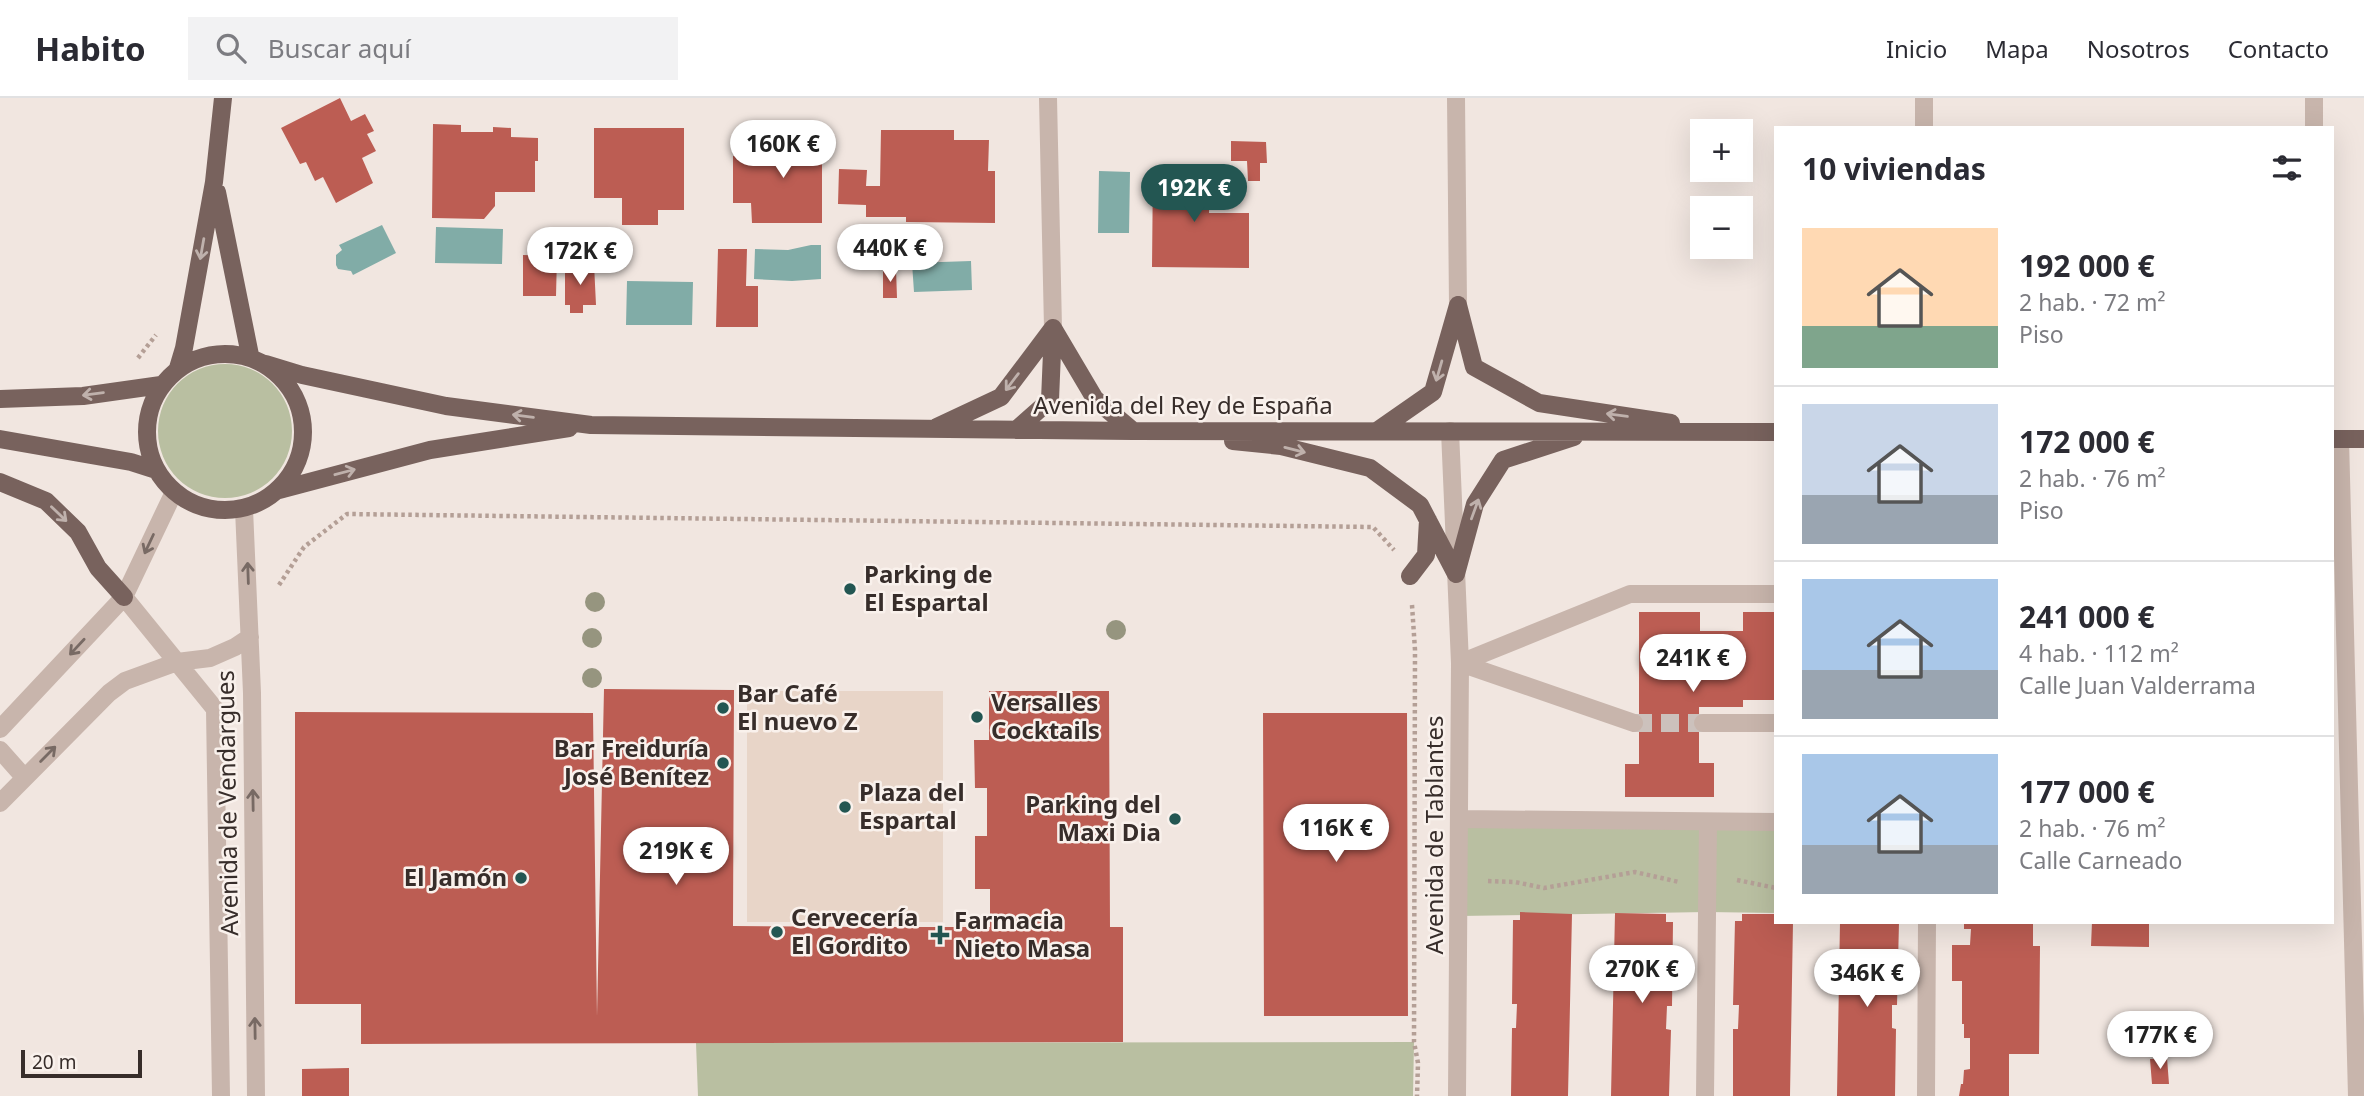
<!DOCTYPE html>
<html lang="es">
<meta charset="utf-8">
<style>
body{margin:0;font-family:"Noto Sans",sans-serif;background:#f2f2f3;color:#2b2b33;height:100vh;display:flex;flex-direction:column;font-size:26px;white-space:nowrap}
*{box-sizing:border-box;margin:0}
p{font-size:23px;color:#7c7c81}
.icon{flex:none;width:38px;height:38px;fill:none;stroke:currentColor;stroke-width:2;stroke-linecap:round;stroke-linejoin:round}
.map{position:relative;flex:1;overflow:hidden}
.side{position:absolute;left:1774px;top:28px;width:560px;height:798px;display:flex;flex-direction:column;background:#fff;border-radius:0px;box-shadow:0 7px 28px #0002}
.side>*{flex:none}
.fabs{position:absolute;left:1690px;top:21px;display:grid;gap:14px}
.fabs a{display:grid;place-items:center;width:63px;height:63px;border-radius:0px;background:#fff;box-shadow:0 7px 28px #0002;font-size:35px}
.scale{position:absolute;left:21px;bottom:18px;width:121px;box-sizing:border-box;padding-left:7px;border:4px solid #372d2a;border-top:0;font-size:19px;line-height:24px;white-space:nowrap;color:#372d2a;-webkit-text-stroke:5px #f9f1ec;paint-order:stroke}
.price{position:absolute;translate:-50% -60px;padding:0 16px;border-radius:24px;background:#fff;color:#222;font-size:23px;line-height:46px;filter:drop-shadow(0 2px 4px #0008)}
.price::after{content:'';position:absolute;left:50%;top:42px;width:21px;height:16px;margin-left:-10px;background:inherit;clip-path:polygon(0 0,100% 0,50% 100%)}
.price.active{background:#235652;color:#fff}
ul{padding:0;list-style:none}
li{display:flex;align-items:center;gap:21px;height:175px;padding:0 28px}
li+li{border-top:2px solid #e1e1e2}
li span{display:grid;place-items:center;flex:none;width:196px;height:140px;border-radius:0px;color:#555}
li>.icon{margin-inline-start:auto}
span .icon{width:84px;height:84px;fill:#fffc;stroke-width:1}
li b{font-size:30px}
h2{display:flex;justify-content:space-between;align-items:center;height:84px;padding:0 28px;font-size:30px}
header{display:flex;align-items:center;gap:42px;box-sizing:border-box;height:98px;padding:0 35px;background:#fff;border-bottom:2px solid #e1e1e2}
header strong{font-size:33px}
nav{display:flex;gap:38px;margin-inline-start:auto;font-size:24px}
.search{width:490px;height:63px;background:#f2f2f3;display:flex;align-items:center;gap:18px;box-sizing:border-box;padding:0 24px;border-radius:0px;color:#7c7c81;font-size:26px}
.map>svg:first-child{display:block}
.green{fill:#b9bfa1}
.plaza{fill:#e8d5c8}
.water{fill:#81aca7}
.building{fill:#bc5d53}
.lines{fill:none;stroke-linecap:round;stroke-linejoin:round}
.minor-tunnel{stroke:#ccc1bc;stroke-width:18;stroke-dasharray:18 9;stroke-linecap:butt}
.path{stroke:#b49f96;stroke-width:4.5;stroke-dasharray:3.5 3.5;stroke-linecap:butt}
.minor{stroke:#c8b5ac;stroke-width:18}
.major{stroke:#78625d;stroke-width:18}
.tree{fill:#96957f}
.oneway{stroke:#bfb1ac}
.oneway2{stroke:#786a64}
.poi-dot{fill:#235652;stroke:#f9f1ec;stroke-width:2.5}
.labels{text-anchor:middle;stroke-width:5;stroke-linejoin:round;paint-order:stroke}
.street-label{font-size:24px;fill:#372d2a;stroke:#f9f1ec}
.poi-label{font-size:24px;font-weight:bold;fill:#372d2a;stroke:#f9f1ec;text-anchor:start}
</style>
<header>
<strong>Habito</strong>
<div class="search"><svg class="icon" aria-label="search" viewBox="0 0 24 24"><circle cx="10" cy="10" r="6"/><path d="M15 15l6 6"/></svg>Buscar aquí</div>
<nav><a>Inicio</a><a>Mapa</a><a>Nosotros</a><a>Contacto</a></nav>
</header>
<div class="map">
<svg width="2364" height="998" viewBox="0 0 2364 998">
<rect width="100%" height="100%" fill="#f1e6e0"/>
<!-- green -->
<path class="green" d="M158 333a67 67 0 1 1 134 0a67 67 0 1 1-134 0Z
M 1460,721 L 1776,724 L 1776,815 L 1707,814 L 1459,818 Z
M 1414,944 L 1413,998 L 698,998 L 696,945 Z"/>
<!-- plaza -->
<path class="plaza" d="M 747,593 L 943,593 L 943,824 L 747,824 Z"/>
<!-- water -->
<path class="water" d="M 1099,73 L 1130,74 L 1129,135 L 1098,135 Z
M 382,127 L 396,155 L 353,177 L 351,173 L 338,171 L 336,167 L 336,157 L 342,152 L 339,147 Z
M 436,129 L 503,131 L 502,166 L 435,165 Z
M 811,147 L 821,147 L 821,181 L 792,183 L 754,181 L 755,151 L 788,152 Z
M 971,163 L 972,192 L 914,194 L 912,165 Z
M 627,183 L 693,184 L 692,227 L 626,227 Z"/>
<!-- building -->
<path class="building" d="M 340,0 L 351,23 L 365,16 L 374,33 L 367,36 L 376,53 L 362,60 L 373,85 L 336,105 L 323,79 L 315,83 L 306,64 L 300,66 L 281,30 Z
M 433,26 L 461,27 L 461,34 L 493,34 L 493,29 L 511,30 L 511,39 L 538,40 L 538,63 L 535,63 L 535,94 L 495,94 L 495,108 L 484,121 L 432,120 Z
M 775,28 L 812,29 L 811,46 L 822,47 L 822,125 L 752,125 L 751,105 L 733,105 L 733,58 L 775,58 Z
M 594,30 L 684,30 L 684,112 L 658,112 L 658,127 L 622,127 L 622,100 L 594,100 Z
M 881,32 L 954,32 L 954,42 L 989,42 L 988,73 L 995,73 L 995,125 L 906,124 L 906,119 L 866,119 L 866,107 L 838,106 L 839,71 L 867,72 L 866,88 L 880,88 Z
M 1231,43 L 1266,44 L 1267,65 L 1260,65 L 1260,83 L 1248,83 L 1247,63 L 1231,63 Z
M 1153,69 L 1210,69 L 1209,115 L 1249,115 L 1249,170 L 1152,169 Z
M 718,151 L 747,151 L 746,188 L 758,188 L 758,229 L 716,229 Z
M 523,157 L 557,158 L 556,198 L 523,198 Z
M 565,166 L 594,166 L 596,207 L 583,207 L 583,215 L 570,215 L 570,207 L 565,207 Z
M 883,171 L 896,171 L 897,200 L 883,200 Z
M 1639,514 L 1700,514 L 1700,533 L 1743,533 L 1743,514 L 1776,514 L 1776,602 L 1743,602 L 1743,609 L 1699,609 L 1699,665 L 1714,665 L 1714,699 L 1625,699 L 1625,666 L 1639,666 Z
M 604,591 L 734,592 L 733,828 L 867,829 L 990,829 L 990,791 L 975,791 L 975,738 L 987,738 L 987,690 L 975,690 L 974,642 L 989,642 L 989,593 L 1109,593 L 1110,829 L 1123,829 L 1123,944 L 361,946 L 361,906 L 295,906 L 295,614 L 593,615 L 597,918 Z
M 1263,615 L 1407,615 L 1408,918 L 1264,918 Z
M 1520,814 L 1572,816 L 1568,998 L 1511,998 L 1512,930 L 1516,930 L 1517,906 L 1512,906 L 1513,822 L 1520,822 Z
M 1615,815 L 1666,816 L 1666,824 L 1673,824 L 1672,908 L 1667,908 L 1666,931 L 1671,932 L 1669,998 L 1611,998 Z
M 1742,816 L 1776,816 L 1776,824 L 1793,824 L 1790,998 L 1733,998 L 1733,931 L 1738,931 L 1739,907 L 1733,907 L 1735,823 L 1742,823 Z
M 1840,824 L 1899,824 L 1897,907 L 1892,907 L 1892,930 L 1896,931 L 1895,998 L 1837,998 Z
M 1964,824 L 2033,824 L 2033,848 L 2040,848 L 2039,956 L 2009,956 L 2009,998 L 1959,998 L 1961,986 L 1963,986 L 1964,972 L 1970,971 L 1970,940 L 1964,940 L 1964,926 L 1962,926 L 1962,883 L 1952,883 L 1952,847 L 1970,847 L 1971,831 L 1964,831 Z
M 2092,824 L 2149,824 L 2149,849 L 2091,848 Z
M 2167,960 L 2169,986 L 2152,986 L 2150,961 Z
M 349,970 L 349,998 L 302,998 L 302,971 Z"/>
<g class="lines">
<!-- minor-tunnel -->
<path class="minor-tunnel" d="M 1634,625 L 1703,625"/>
<!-- path -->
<path class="path" d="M 138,260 L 156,237
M 279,487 L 304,449 L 347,416 L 1373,429 L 1394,452
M 1412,507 L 1415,552 L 1414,944 L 1418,965 L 1417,998
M 1737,782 L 1776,790
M 1488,783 L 1515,784 L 1544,790 L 1635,774 L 1679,784"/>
<!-- minor -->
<path class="minor" d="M 1048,0 L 1053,230
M 1456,0 L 1458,207
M 1924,0 L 1924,30
M 2314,0 L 2314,30
M 1450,333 L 1460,565 L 1457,998
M 2340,341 L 2357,998
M 244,411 L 252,595 L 256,998
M 124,499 L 215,611 L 221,998
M 1460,565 L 1630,496 L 1776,496
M 1460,565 L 1634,625
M 1703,625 L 1776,625
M 0,631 L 124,499 L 174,394
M 0,652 L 24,679
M 0,705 L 109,595 L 125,583 L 177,564 L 210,560 L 235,549 L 250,539
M 1460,721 L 1776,724
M 1705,998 L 1708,725
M 1926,998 L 1927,824"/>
<!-- major -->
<path class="major" d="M 217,94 L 250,257
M 1458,207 L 1474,269 L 1539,305 L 1671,325
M 1053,230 L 1095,301 L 1133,333
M147 334a78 78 0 1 1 156 0a78 78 0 1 1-156 0Z
M 266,266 L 302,277 L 446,308 L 591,327 L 1133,333 L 1776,334
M 178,270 L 184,250 L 214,84 L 223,0
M 0,301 L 83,298 L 161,287
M 937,329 L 1001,299 L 1053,230
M 1016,332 L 1050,302 L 1053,230
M 1377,333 L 1433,294 L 1458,207
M 0,341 L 131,364 L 156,372
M 2333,341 L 2364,341
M 1233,343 L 1281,348 L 1370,370 L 1420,407 L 1456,476
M 0,384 L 46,403 L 78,434 L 98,470 L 124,499
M 279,392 L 430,352 L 569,330
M 1456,476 L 1475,406 L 1503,362 L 1574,339
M 1410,478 L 1426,457 L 1428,422"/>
</g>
<!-- trees -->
<g class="tree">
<circle cx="595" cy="504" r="10"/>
<circle cx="1116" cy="532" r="10"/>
<circle cx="592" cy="540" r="10"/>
<circle cx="592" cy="580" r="10"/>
</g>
<!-- one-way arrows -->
<defs><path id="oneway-shaft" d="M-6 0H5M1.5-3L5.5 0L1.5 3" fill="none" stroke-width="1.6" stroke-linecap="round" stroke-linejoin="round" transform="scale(1.75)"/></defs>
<g class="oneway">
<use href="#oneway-shaft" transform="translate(202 151) rotate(100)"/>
<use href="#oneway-shaft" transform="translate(1439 273) rotate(106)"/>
<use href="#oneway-shaft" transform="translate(1012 284) rotate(127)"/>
<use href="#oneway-shaft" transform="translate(93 296) rotate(173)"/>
<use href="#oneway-shaft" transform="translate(1617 317) rotate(-172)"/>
<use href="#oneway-shaft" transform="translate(523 318) rotate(-173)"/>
<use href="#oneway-shaft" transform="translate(1295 352) rotate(14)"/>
<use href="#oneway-shaft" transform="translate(345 374) rotate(-15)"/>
<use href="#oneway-shaft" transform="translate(1475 411) rotate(-70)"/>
<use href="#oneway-shaft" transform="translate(59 416) rotate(44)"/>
</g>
<g class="oneway2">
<use href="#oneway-shaft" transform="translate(149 446) rotate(115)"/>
<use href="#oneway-shaft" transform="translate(248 475) rotate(-92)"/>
<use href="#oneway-shaft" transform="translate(77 549) rotate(133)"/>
<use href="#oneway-shaft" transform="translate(48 656) rotate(-45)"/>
<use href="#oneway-shaft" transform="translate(253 702) rotate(-91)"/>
<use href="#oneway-shaft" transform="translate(255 930) rotate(-91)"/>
</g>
<!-- markers -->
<g class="poi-dot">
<circle cx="850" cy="491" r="7"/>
<circle cx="723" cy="610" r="7"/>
<circle cx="977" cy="619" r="7"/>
<circle cx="723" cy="665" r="7"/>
<circle cx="845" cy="709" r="7"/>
<circle cx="1175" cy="721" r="7"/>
<circle cx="521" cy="780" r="7"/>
<circle cx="777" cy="834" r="7"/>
<path d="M936.5 826.5h7v7h7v7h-7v7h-7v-7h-7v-7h7z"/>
</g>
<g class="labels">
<!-- street labels -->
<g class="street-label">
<text x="1183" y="316">Avenida del Rey de España</text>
<text transform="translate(228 705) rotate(-91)" y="8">Avenida de Vendargues</text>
<text transform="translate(1435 737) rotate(-90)" y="8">Avenida de Tablantes</text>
</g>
<!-- poi labels -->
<g class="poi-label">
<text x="864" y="485">Parking de<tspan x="864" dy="28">El Espartal</tspan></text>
<text x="737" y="604">Bar Café<tspan x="737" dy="28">El nuevo Z</tspan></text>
<text x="991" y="613">Versalles<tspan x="991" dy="28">Cocktails</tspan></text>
<text x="709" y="659" text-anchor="end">Bar Freiduría<tspan x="709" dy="28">José Benítez</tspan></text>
<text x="859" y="703">Plaza del<tspan x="859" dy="28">Espartal</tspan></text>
<text x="1161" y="715" text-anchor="end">Parking del<tspan x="1161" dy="28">Maxi Dia</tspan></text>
<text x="507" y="788" text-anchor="end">El Jamón</text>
<text x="791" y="828">Cervecería<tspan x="791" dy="28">El Gordito</tspan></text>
<text x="954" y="831">Farmacia<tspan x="954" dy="28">Nieto Masa</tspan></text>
</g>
</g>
</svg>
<div class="fabs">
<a>+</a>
<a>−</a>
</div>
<div class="scale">20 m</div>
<b class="price" style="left:783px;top:82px">160K €</b>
<b class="price active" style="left:1194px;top:126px">192K €</b>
<b class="price" style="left:890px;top:186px">440K €</b>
<b class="price" style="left:580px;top:189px">172K €</b>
<b class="price" style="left:1693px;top:596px">241K €</b>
<b class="price" style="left:1336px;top:766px">116K €</b>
<b class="price" style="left:676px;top:789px">219K €</b>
<b class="price" style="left:1642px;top:907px">270K €</b>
<b class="price" style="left:1867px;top:911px">346K €</b>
<b class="price" style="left:2160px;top:973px">177K €</b>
<section class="side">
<h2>10 viviendas<svg class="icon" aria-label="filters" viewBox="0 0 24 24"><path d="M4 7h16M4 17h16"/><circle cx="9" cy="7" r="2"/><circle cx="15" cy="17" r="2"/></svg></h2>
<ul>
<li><span style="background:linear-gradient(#ffd9b3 70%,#7fa58c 0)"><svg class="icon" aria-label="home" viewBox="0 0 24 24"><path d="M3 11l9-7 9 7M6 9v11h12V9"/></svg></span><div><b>192 000 €</b><p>2 hab. · 72 m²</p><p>Piso</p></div></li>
<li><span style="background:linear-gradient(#c9d6e8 65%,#9aa5b1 0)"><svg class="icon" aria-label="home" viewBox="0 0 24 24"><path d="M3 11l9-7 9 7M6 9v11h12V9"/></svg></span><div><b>172 000 €</b><p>2 hab. · 76 m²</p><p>Piso</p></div></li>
<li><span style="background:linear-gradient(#a9c7e8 65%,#9aa5b1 0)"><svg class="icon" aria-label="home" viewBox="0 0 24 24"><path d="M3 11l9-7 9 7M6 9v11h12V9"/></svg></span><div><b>241 000 €</b><p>4 hab. · 112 m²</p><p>Calle Juan Valderrama</p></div></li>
<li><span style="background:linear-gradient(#a9c7e8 65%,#9aa5b1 0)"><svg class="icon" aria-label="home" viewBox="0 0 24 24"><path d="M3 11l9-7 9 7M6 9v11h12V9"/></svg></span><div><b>177 000 €</b><p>2 hab. · 76 m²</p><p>Calle Carneado</p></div></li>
</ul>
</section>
</div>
